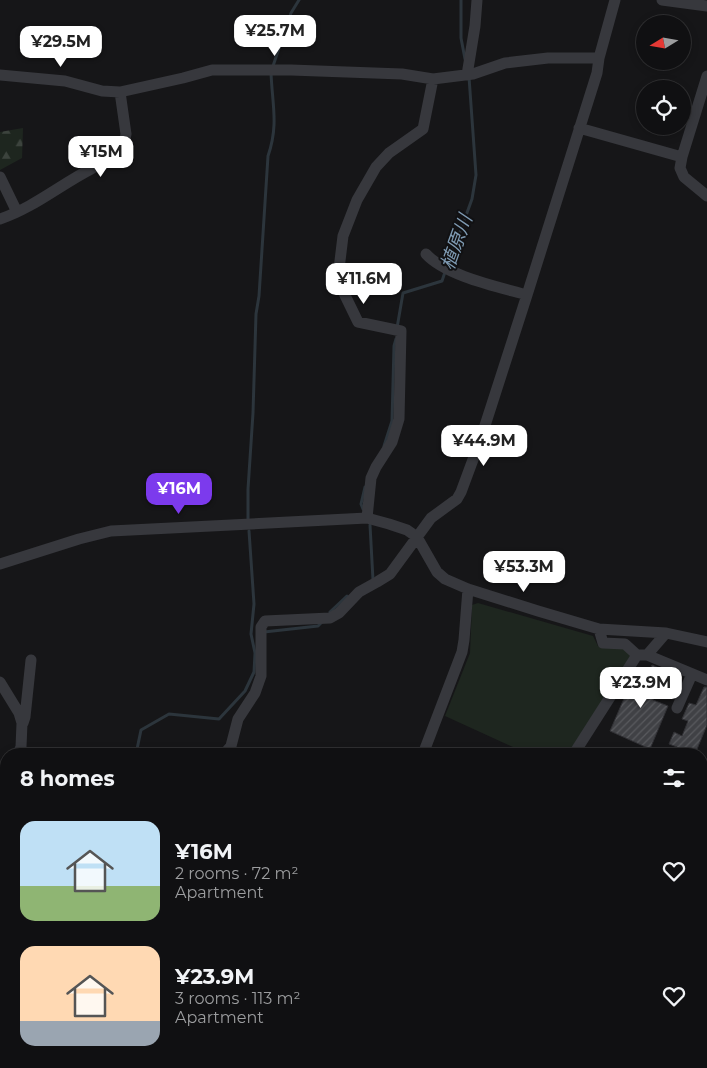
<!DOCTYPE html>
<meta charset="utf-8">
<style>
body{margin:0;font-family:Montserrat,"Noto Sans JP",sans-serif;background:#19191b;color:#f1f3f6;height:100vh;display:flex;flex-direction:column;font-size:19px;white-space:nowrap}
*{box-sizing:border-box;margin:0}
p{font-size:16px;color:#9c9d9f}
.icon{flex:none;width:28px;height:28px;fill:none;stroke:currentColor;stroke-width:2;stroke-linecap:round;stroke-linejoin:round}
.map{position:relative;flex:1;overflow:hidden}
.details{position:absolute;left:0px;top:748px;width:708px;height:321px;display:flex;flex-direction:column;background:#101012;border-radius:20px 20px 0 0;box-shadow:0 2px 8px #0003,0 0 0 1px #303032}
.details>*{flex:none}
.needle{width:32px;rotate:259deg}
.tools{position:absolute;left:636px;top:15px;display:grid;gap:10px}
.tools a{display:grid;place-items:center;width:55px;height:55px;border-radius:50%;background:#101012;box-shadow:0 2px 8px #0003,0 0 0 1px #303032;font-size:25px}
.price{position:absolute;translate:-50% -42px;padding:0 11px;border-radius:10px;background:#fff;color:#222;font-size:16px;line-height:32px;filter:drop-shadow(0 1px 2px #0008)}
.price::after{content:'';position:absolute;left:50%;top:30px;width:15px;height:11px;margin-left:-8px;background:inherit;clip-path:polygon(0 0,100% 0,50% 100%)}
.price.current{background:#7c3aed;color:#fff}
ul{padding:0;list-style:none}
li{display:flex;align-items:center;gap:15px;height:125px;padding:0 20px}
li span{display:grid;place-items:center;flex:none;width:140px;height:100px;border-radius:15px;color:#555}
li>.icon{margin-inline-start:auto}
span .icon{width:60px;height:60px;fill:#fffc;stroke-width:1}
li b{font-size:21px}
h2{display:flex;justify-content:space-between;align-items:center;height:60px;padding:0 20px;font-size:21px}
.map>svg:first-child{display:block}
.forest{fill:url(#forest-firs)}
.pitch{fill:#1e261f}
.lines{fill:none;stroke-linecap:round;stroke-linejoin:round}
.stream{stroke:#2c353c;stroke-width:3}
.building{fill:url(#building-hatch);stroke:#303034}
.minor{stroke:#37383d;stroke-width:11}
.major{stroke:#53555c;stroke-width:14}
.labels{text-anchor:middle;stroke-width:4;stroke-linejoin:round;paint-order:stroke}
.water-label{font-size:19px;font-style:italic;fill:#7f9bb3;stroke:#111113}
</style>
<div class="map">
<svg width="707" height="1068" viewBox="0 0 707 1068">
<defs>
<pattern id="forest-firs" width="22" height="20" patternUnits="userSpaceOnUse" patternTransform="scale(1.25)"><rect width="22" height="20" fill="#1e261f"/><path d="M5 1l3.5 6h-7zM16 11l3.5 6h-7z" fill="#3c433d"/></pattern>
<pattern id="building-hatch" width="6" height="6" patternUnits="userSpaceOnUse" patternTransform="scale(1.25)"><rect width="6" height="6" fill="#404145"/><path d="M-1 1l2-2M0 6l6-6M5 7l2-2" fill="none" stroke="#595a5e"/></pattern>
</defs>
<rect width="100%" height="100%" fill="#161618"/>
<!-- forest -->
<path class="forest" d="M 23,128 L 22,158 L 0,170 L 0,132 Z"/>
<!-- pitch -->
<path class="pitch" d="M 478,603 L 593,636 L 598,646 L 622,647 L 633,653 L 620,678 L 567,754 L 528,754 L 445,716 L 470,653 L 472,605 Z"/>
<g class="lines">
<!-- stream -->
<path class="stream" d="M 461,0 L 461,38 L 465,59
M 273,66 L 291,13 L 299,0
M 447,266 L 458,233 L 460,232 L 472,199 L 476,175 L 469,77
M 397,328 L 403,293 L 442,281 L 445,272
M 384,446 L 392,421 L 394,346 L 396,339
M 363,509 L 361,504 L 365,487
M 248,519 L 248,489 L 253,413 L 256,314 L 259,296 L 268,156 C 279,124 272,104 271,72
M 370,525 L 373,580
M 330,612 L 347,596
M 264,632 L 318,626 L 321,623
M 136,754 L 141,730 L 169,714 L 219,719 L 245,691 L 254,672 L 255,653 L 251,634 L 254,604 L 249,531
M 47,1068 L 54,1062
M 290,1068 L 293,1062"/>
</g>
<!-- building -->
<path class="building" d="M 652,665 L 666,671 L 653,700 L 668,706 L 650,749 L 610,731 L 635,673 L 646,677 Z
M 704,687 L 707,687 L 707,725 L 695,754 L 674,754 L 677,747 L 669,744 L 674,732 L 682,736 L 688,721 L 682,719 L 689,703 L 696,705 Z"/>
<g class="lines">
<!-- minor -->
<path class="minor" d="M 662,0 L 707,6
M 0,75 L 65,81 L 102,91 L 120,92 L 183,78 L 212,70 L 291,70 L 402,74 L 433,79 L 473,74 L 505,63 L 548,58 L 599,58
M 467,75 L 475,26 L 477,0
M 707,76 L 682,157 L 680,168 L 684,177 L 707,196
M 579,128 L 682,157
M 0,177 L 17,212
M 0,219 C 33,208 60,185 91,169 C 101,163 112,159 122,154 L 126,134 L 120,92
M 426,254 C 446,276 499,287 527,295
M 367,518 L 371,478 L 376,467 L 392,442 L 399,419 L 401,331 L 358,322 L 339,283 L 339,269 L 343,236 L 357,200 L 376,167 L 389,153 L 423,129 L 433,79
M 0,564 L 79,539 L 111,531 L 367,518 L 389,524 L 407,530 L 417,537 L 437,572 L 445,579 L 468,589 L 538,611 L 599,629 L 666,633 L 707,642
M 599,629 L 603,643 L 625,644 L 637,655
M 647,655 L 666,633
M 0,682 L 19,713 L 22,723 L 21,747 L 18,754
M 677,708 L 692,674
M 23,723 L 25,717 L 31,660
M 224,754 L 231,746 L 238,719 L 255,693 L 261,676 L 261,627 L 265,621 L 330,618 L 339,613 L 359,592 L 377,582 L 390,574 L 431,518 L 457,499 L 461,492 L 481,438 L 527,295 L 597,73 L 599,58 L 615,0
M 423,754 L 462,652 L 464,640 L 468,589
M 572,754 L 575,752 L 637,655 L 647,655 L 707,680
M 0,773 L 6,767
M 701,794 L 707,785
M 0,828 L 6,837
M 0,931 L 6,929
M 0,1010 L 6,1010
M 83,1062 L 84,1068
M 521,1068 L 524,1062"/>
<!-- major -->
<path class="major" d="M 701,826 L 707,824
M 0,985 L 6,982"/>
</g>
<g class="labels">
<!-- water labels -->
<g class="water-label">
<text transform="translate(456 242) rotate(-70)" y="7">植原川</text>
</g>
</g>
</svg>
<div class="tools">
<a><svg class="needle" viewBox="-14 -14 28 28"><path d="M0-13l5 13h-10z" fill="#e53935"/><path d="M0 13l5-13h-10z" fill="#9c9d9f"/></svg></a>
<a><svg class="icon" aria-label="locate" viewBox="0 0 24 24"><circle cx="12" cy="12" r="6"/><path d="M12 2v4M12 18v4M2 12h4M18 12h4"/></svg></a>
</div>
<b class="price" style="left:275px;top:57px">¥25.7M</b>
<b class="price" style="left:61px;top:68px">¥29.5M</b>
<b class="price" style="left:101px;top:178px">¥15M</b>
<b class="price" style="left:364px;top:305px">¥11.6M</b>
<b class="price" style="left:484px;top:467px">¥44.9M</b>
<b class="price current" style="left:179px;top:515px">¥16M</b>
<b class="price" style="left:524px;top:593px">¥53.3M</b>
<b class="price" style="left:641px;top:709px">¥23.9M</b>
<section class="details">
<h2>8 homes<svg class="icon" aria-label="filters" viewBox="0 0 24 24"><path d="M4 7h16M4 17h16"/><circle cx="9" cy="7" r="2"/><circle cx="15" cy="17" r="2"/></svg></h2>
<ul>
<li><span style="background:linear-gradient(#bfe0f5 65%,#8fb573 0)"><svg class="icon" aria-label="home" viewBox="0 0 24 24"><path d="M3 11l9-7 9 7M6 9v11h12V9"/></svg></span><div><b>¥16M</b><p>2 rooms · 72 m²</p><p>Apartment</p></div><svg class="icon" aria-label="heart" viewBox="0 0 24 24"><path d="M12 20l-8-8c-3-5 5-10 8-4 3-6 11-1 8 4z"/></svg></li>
<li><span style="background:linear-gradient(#ffd9b3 75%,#9aa5b1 0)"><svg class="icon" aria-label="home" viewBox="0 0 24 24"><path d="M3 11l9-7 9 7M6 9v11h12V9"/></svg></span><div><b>¥23.9M</b><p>3 rooms · 113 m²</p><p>Apartment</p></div><svg class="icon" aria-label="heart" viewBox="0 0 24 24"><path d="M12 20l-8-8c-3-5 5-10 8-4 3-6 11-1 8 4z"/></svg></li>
</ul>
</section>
</div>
